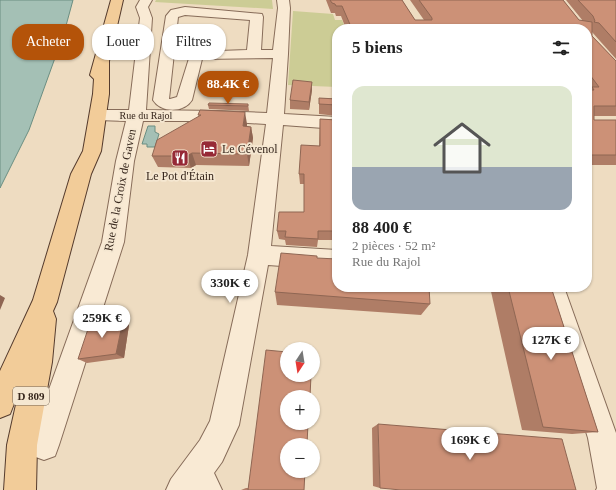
<!DOCTYPE html>
<html lang="fr">
<meta charset="utf-8">
<style>
body{margin:0;font-family:"Times New Roman",serif;background:#f6f6f6;color:#222;height:100vh;display:flex;flex-direction:column;font-size:15px;white-space:nowrap}
*{box-sizing:border-box;margin:0}
p{font-size:13px;color:#767676}
.icon{flex:none;width:22px;height:22px;fill:none;stroke:currentColor;stroke-width:2;stroke-linecap:round;stroke-linejoin:round}
.map{position:relative;flex:1;overflow:hidden}
.side{position:absolute;left:332px;top:24px;width:260px;height:268px;display:flex;flex-direction:column;background:#fff;border-radius:16px;box-shadow:0 1px 3px #0004}
.side>*{flex:none}
.hud{position:absolute;left:12px;top:24px;width:260px;height:36px;display:flex;gap:8px}
.needle{width:26px;rotate:192deg}
.buttons{position:absolute;left:280px;top:342px;display:grid;gap:8px}
.buttons a{display:grid;place-items:center;width:40px;height:40px;border-radius:50%;background:#fff;box-shadow:0 1px 3px #0004;font-size:20px}
.price{position:absolute;translate:-50% -34px;padding:0 9px;border-radius:14px;background:#fff;color:#222;font-size:13px;line-height:26px;filter:drop-shadow(0 1px 2px #0008)}
.price::after{content:'';position:absolute;left:50%;top:24px;width:12px;height:9px;margin-left:-6px;background:inherit;clip-path:polygon(0 0,100% 0,50% 100%)}
.price.active{background:#b45309;color:#fff}
ul{padding:0;list-style:none}
li{display:grid;align-content:center;gap:8px;height:212px;padding:0 20px}
li+li{border-top:1px solid #e0e0e0}
li span{display:grid;place-items:center;height:124px;border-radius:12px;color:#555}
li>.icon{margin-inline-start:auto}
span .icon{width:72px;height:72px;fill:#fffc;stroke-width:1}
li b{font-size:17px}
h2{display:flex;justify-content:space-between;align-items:center;height:48px;padding:0 20px;font-size:17px}
.tag{padding:0 14px;border-radius:16px;background:#fff;box-shadow:0 1px 3px #0004;font-size:14px;line-height:36px}
.tag.active{background:#b45309;color:#fff}
.map>svg:first-child{display:block}
.green{fill:#cccc95}
.water{fill:#a4c0b5;stroke:#6b8e82}
.lines{fill:none;stroke-linecap:round;stroke-linejoin:round}
.minor-casing{stroke:#876c59;stroke-width:2}
.major-casing{stroke:#553b2d;stroke-width:2}
.minor{fill:#f9ead4;fill-rule:evenodd}
.major{fill:#f2cc99;fill-rule:evenodd}
.wall{fill:#af7d66}
.shaded-wall{fill:#8f6653}
.building{fill:#cc9177;stroke:#8f6653}
.labels{text-anchor:middle;stroke-width:3.5;stroke-linejoin:round;paint-order:stroke}
.far-street-label{font-size:10px;fill:#37271d;stroke:#f5e7d1}
.shield{fill:#f5e7d1;stroke:#706153;stroke-width:1}
.shield-label{font-size:11px;font-weight:bold;fill:#37271d}
.poi-label{font-size:12px;fill:#37271d;stroke:#f5e7d1;text-anchor:start}
.street-label{font-size:12px;fill:#37271d;stroke:#f5e7d1}
</style>
<div class="map">
<svg width="616" height="490" viewBox="0 0 616 490">
<rect width="100%" height="100%" fill="#eedcc1"/>
<!-- green -->
<path class="green" d="M 156,0 L 272,0 L 273,9 L 155,2 Z
M 293,11 L 333,14 L 335,20 L 342,20 L 346,29 L 337,29 L 337,87 L 288,85 Z"/>
<!-- water -->
<path class="water" d="M 0,0 L 73,0 L 64,33 L 29,130 L 0,188 Z
M 148,126 L 155,126 L 155,132 L 159,134 L 155,147 L 147,147 L 147,144 L 142,144 Z"/>
<g class="lines">
<!-- minor casing -->
<g class="minor-casing">
<path id="minor" d="M 140,0 L 152,0 L 148,7 L 152,18 L 146,110 L 217,111 L 267,113 L 273,58 L 202,59 L 192,100 C 184,113 161,113 153,100 L 166,16 L 171,10 L 185,7 L 262,14 L 263,17 L 261,50 L 273,50 L 278,8 L 277,0 L 289,0 L 290,8 L 288,54 L 284,114 L 337,117 L 337,129 L 283,125 L 271,246 L 337,250 L 337,270 L 268,265 L 239,425 L 222,462 L 214,473 L 222,490 L 166,490 L 171,479 L 200,440 L 210,421 L 248,255 L 266,124 L 217,121 L 143,121 L 134,161 L 124,242 L 59,445 L 55,456 L 44,460 L 33,456 L 29,445 L 102,242 L 116,161 L 126,121 L 98,120 L 92,119 L 90,115 L 92,111 L 98,110 L 129,110 L 140,18 L 136,7 ZM 185,15 L 250,20 L 247,50 L 191,52 L 177,97 L 170,99 L 169,99 L 178,17 Z
M 540,287 L 564,287 L 616,433 L 616,490 L 596,490 L 597,488 L 588,438 Z"/>
</g>
<!-- major casing -->
<g class="major-casing">
<path id="major" d="M 111,0 L 123,0 L 109,61 L 109,94 L 101,151 L 91,174 L 57,302 L 53,311 L 56,319 L 52,362 L 37,445 L 36,490 L 4,490 L 7,445 L 19,391 L 10,414 L 0,418 L 0,371 L 33,300 L 71,174 L 83,151 L 93,94 L 94,79 L 90,75 Z"/>
</g>
<!-- minor -->
<use href="#minor" class="minor"/>
<!-- major -->
<use href="#major" class="major"/>
</g>
<!-- wall -->
<path class="wall" d="M 326,0 L 402,0 L 415,20 L 424,20 L 410,0 L 563,0 L 579,20 L 583,21 L 566,0 L 616,0 L 616,59 L 592,32 L 592,36 L 616,61 L 616,116 L 594,116 L 594,120 L 616,120 L 616,165 L 587,165 L 587,29 L 346,29 L 341,16 L 336,16 L 335,13 L 331,13 Z
M 312,82 L 312,90 L 309,110 L 290,109 L 290,100 Z
M 319,98 L 337,99 L 337,116 L 319,114 Z
M 248,104 L 249,111 L 209,109 L 208,105 Z
M 198,115 L 247,124 L 247,126 L 251,127 L 253,138 L 249,166 L 196,165 L 191,168 L 158,167 L 152,156 L 199,116 Z
M 320,119 L 337,120 L 337,240 L 318,240 L 317,247 L 286,245 L 285,240 L 279,239 L 277,231 L 304,212 L 304,184 L 300,184 L 299,174 L 319,146 Z
M 317,258 L 430,304 L 421,315 L 277,305 L 275,292 Z
M 490,287 L 551,287 L 598,432 L 572,434 L 522,430 Z
M 123,320 L 129,325 L 124,358 L 87,363 L 78,359 Z
M 378,424 L 380,488 L 373,486 L 372,428 Z
M 246,488 L 248,488 L 304,490 L 241,490 Z"/>
<!-- shaded-wall -->
<path class="shaded-wall" d="M 312,82 L 312,90 L 309,110 L 309,102 Z
M 245,112 L 247,124 L 245,138 L 243,126 Z
M 251,127 L 253,138 L 249,166 L 247,154 Z
M 192,153 L 196,165 L 191,168 L 187,156 Z
M 0,295 L 5,298 L 0,310 Z
M 123,320 L 129,325 L 124,358 L 116,354 Z"/>
<!-- building -->
<path class="building" d="M 330,0 L 402,0 L 415,20 L 432,20 L 432,18 L 419,0 L 563,0 L 579,20 L 592,22 L 592,36 L 616,61 L 616,106 L 594,106 L 594,120 L 616,120 L 616,155 L 587,155 L 587,90 L 594,90 L 592,87 L 599,87 L 587,71 L 587,29 L 352,29 L 342,6 L 336,6 L 335,4 L 332,3 Z
M 578,0 L 616,0 L 616,42 L 599,23 L 594,22 L 595,21 L 593,16 Z
M 293,80 L 312,82 L 309,102 L 290,100 Z
M 319,98 L 337,99 L 337,105 L 319,104 Z
M 209,103 L 248,104 L 248,106 L 208,105 Z
M 200,110 L 245,112 L 243,126 L 251,127 L 247,154 L 192,153 L 187,156 L 152,156 L 157,140 L 201,115 L 198,115 Z
M 320,119 L 337,120 L 337,231 L 318,231 L 318,239 L 285,237 L 286,231 L 277,231 L 279,212 L 304,212 L 304,174 L 299,174 L 301,145 L 320,146 Z
M 281,253 L 317,256 L 317,258 L 337,259 L 337,287 L 429,287 L 430,304 L 275,292 Z
M 508,287 L 551,287 L 598,432 L 543,427 Z
M 123,320 L 116,354 L 78,359 L 90,323 Z
M 266,350 L 287,352 L 287,375 L 311,375 L 310,397 L 287,397 L 287,423 L 308,423 L 307,445 L 287,445 L 287,471 L 305,471 L 304,490 L 248,490 Z
M 378,424 L 562,439 L 576,490 L 401,490 L 380,488 Z"/>
<!-- icons -->
<defs>
<g id="hotel-square" transform="scale(0.9)"><rect x="-9" y="-9" width="18" height="18" rx="4" fill="#962936" stroke="#f5e7d1"/><path d="M-6-4.5h1.5V1H6V5H4.5V3h-9V5H-6ZM-4 0a1.8 1.8 0 1 1 3.6 0ZM.5 0V-2.5h3Q6-2.5 6 0Z" fill="#fff"/></g>
<g id="restaurant-square" transform="scale(0.9)"><rect x="-9" y="-9" width="18" height="18" rx="4" fill="#962936" stroke="#f5e7d1"/><path d="M-5-6h1v4h1v-4h1v4h1v-4h1v5L-1.5 .5V6h-2V.5L-5-1ZM5-6V6H3V1.5H1.5Q1.5-4 5-6Z" fill="#fff"/></g>
</defs>
<g fill-rule="evenodd">
<use href="#hotel-square" x="209" y="149"/>
<use href="#restaurant-square" x="180" y="158"/>
</g>
<g class="labels">
<!-- far-street labels -->
<g class="far-street-label">
<text x="146" y="119">Rue du Rajol</text>
</g>
<!-- shield labels -->
<rect class="shield" x="13" y="387" width="36" height="18" rx="3"/>
<g class="shield-label">
<text x="31" y="400">D 809</text>
</g>
<!-- poi labels -->
<g class="poi-label">
<text x="222" y="153">Le Cévenol</text>
<text x="180" y="180" text-anchor="middle">Le Pot d'Étain</text>
</g>
<!-- street labels -->
<g class="street-label">
<text transform="translate(120 190) rotate(-79)" y="4">Rue de la Croix de Gaven</text>
</g>
</g>
</svg>
<div class="buttons">
<a><svg class="needle" viewBox="-14 -14 28 28"><path d="M0-13l5 13h-10z" fill="#e53935"/><path d="M0 13l5-13h-10z" fill="#767676"/></svg></a>
<a>+</a>
<a>−</a>
</div>
<b class="price active" style="left:228px;top:105px">88.4K €</b>
<b class="price" style="left:230px;top:304px">330K €</b>
<b class="price" style="left:102px;top:339px">259K €</b>
<b class="price" style="left:551px;top:361px">127K €</b>
<b class="price" style="left:470px;top:461px">169K €</b>
<div class="hud">
<a class="tag active">Acheter</a>
<a class="tag">Louer</a>
<a class="tag">Filtres</a>
</div>
<section class="side">
<h2>5 biens<svg class="icon" aria-label="filters" viewBox="0 0 24 24"><path d="M4 7h16M4 17h16"/><circle cx="9" cy="7" r="2"/><circle cx="15" cy="17" r="2"/></svg></h2>
<ul>
<li><span style="background:linear-gradient(#dfe7d0 65%,#9aa5b1 0)"><svg class="icon" aria-label="home" viewBox="0 0 24 24"><path d="M3 11l9-7 9 7M6 9v11h12V9"/></svg></span><div><b>88 400 €</b><p>2 pièces · 52 m²</p><p>Rue du Rajol</p></div></li>
</ul>
</section>
</div>
